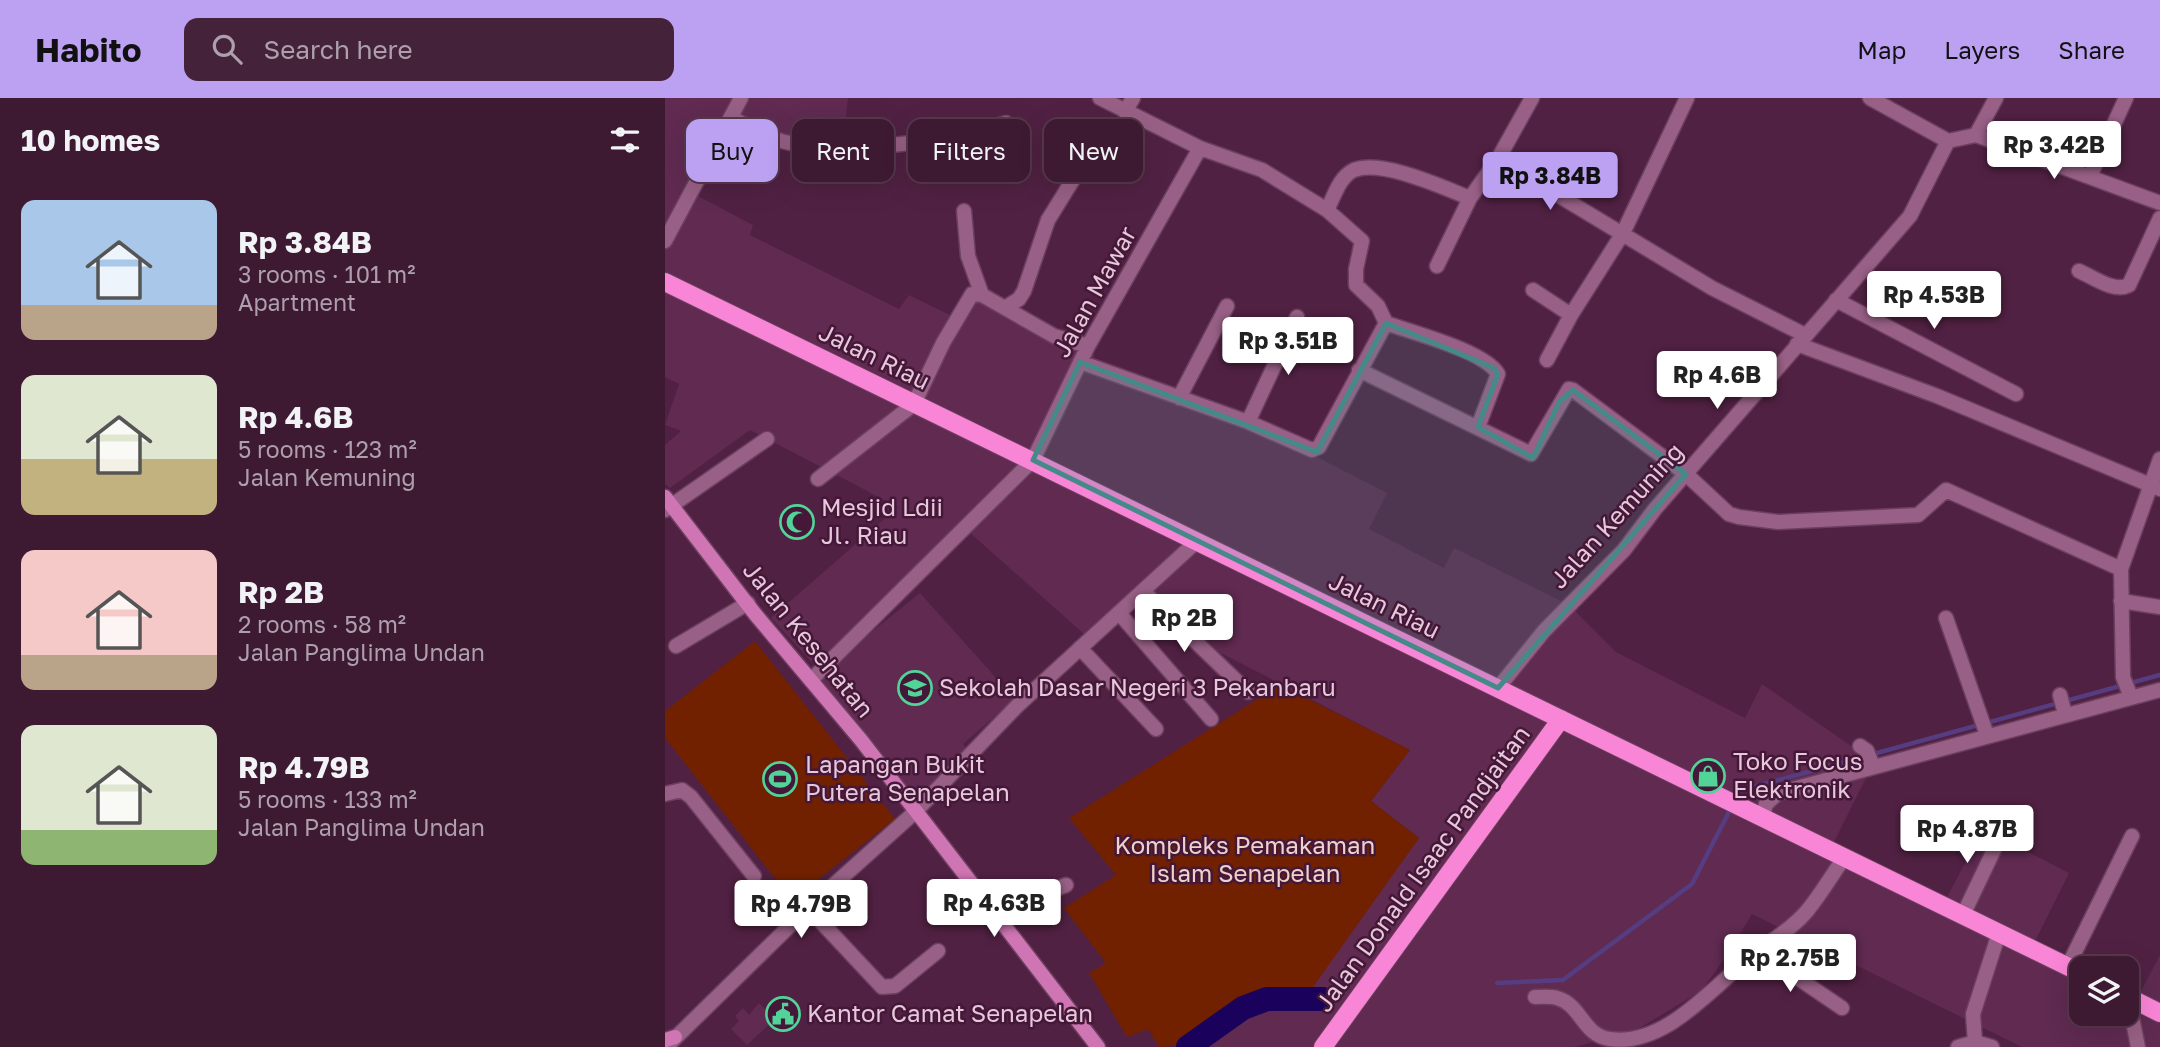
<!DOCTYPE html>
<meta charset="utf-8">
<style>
body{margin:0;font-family:"Golos Text",sans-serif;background:#44223a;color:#f1f3f6;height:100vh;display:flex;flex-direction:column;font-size:26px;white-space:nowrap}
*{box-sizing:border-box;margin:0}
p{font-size:23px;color:#ada0ac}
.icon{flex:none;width:38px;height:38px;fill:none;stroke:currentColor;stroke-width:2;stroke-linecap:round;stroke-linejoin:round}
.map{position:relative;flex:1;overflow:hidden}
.sheet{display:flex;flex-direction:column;background:#3d1932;width:665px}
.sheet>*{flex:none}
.guide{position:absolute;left:21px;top:21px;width:665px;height:63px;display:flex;gap:14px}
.tools{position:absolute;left:1404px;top:858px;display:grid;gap:14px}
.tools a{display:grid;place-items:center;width:70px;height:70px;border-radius:14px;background:#3d1932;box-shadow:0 7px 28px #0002,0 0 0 2px #56384d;font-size:35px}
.price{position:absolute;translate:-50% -60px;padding:0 16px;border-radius:7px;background:#fff;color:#222;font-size:23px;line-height:46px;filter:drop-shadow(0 2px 4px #0008)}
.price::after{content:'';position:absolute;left:50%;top:42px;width:21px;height:16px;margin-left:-10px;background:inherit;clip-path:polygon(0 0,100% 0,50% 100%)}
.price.active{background:#bca0f2;color:#111}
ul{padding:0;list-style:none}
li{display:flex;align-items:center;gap:21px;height:175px;padding:0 21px}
li span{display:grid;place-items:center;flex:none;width:196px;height:140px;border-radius:14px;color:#555}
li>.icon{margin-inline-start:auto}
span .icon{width:84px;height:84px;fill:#fffc;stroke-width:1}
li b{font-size:30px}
h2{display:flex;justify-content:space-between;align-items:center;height:84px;padding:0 21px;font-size:30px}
.tag{padding:0 24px;border-radius:14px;background:#3d1932;box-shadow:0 7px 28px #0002,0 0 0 2px #56384d;font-size:24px;line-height:63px}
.tag.active{background:#bca0f2;color:#111}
header{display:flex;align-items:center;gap:42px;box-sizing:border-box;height:98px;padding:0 35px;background:#bca0f2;color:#111}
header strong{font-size:33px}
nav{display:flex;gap:38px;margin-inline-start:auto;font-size:24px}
.search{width:490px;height:63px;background:#44223a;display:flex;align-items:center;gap:18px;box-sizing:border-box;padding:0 24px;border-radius:14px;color:#ada0ac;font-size:26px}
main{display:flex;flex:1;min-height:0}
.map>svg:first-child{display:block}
.built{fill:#602a51}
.green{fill:#722100}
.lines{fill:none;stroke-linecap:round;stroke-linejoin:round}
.stream{stroke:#563d82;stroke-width:4.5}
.river{stroke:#19015c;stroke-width:24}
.minor-casing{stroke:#6c3f5e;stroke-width:17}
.tertiary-casing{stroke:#6c3f5e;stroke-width:17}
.secondary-casing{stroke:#6c3f5e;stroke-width:17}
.primary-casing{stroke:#6c3f5e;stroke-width:20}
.minor{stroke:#986086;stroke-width:14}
.tertiary{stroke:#986086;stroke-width:14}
.secondary{stroke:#cf75b3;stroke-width:14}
.primary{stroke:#f985d6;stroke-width:18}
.marked{fill:#458a89;fill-opacity:0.2;stroke:#458a89;stroke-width:5;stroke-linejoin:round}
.labels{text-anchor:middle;stroke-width:5;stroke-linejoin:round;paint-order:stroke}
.street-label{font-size:24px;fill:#e6c8db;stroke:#451738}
.poi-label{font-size:24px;fill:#e6c8db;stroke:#451738;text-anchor:start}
.park-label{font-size:24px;fill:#eed2c8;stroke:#451738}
</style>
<header>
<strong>Habito</strong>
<div class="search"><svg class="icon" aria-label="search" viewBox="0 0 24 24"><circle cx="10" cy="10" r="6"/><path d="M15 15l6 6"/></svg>Search here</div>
<nav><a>Map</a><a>Layers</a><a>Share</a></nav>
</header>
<main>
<section class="sheet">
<h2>10 homes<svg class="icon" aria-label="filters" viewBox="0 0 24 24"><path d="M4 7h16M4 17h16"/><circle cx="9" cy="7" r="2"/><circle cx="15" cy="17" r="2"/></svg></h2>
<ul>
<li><span style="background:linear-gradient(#a9c7e8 75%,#b9a48a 0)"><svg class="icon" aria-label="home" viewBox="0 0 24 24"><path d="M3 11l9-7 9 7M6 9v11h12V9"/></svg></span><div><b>Rp 3.84B</b><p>3 rooms · 101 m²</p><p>Apartment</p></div></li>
<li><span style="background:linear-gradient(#dfe7d0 60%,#c2b280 0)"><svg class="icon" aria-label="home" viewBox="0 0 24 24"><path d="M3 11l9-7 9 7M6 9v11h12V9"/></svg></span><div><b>Rp 4.6B</b><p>5 rooms · 123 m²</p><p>Jalan Kemuning</p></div></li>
<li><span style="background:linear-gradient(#f6c9c9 75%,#b9a48a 0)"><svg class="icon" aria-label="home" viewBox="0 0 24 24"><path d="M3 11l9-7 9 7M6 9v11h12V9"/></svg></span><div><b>Rp 2B</b><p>2 rooms · 58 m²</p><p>Jalan Panglima Undan</p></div></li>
<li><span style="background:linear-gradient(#dfe7d0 75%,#8fb573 0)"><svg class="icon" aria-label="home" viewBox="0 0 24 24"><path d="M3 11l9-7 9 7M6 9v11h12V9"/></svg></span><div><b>Rp 4.79B</b><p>5 rooms · 133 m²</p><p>Jalan Panglima Undan</p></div></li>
</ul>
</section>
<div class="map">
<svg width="1495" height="949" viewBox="0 0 1495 949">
<rect width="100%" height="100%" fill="#512143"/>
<!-- built -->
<path class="built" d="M 0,0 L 183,0 L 177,51 L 69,26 L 33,98 L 88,127 L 85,137 L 234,211 L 244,197 L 299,224 L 313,197 L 429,257 L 427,271 L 646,356 L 722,395 L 704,431 L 779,470 L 789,450 L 904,507 L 951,554 L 1080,620 L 1097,586 L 1209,664 L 1169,744 L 1281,801 L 1318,731 L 1404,775 L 1370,843 L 1424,870 L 1416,870 L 1416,915 L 1461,915 L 1461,888 L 1475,895 L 1495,857 L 1495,949 L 1357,949 L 1087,816 L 1063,856 L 1036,893 L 968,934 L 909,949 L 537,949 L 581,916 L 603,908 L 633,907 L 754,740 L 706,703 L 745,652 L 536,545 L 482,492 L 428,544 L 303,433 L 158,573 L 255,495 L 350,601 L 298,646 L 307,658 L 255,705 L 152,578 L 156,574 L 106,520 L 233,409 L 85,332 L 5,390 L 0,386 L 0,347 L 16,333 L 0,327 L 14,286 L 0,279 Z
M 94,905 L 110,921 L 82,947 L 66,931 L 74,923 L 70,918 L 78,910 L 84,917 Z"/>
<!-- green -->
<path class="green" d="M 90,543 L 230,721 L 127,802 L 0,640 L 0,613 Z
M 615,587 L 745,652 L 706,703 L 754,740 L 648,889 C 622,893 598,895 574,908 C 544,924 533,949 494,949 L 483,931 L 462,939 L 424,875 L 441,865 L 399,810 L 451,777 L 404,720 Z"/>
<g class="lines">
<!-- stream -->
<path class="stream" d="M 1069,703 L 1074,693 L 1495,577
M 832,885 L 898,882 L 1027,786 L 1066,710"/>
<!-- river -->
<path class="river" d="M 523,949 L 578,910 L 602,901 L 658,901"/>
<!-- minor casing -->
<g class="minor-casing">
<path id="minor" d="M 435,0 L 535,50 L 597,72 L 662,112 L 697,143 L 691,171 L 691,187 L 713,208 L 721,225 C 748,235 820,253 833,276 L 813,329
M 460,14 L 468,0
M 66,19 C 85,31 104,41 125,45 C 187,56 282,44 341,25
M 1311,37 L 1331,0
M 833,61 L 1047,190 L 1140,237
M 1425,78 L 1461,0
M 662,112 C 669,99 674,79 689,72 C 717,61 779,90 805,100 L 833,61 L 867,0
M 299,113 L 303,158 L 317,197
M 772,168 L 805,100
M 1414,173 C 1428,179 1449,195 1464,187 L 1495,120
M 868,192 L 906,217 L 958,135 L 1022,0
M 1171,202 L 1351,296
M 340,210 L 354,201 L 359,193 L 383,122 L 409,80
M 1132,246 L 1272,298 L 1495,391
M 882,262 L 906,217
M 415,264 L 583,324 L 647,352 L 654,349 L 721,225
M 694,272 L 866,356 L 904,291 L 908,292 L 1021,376 L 1064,416 L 1074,419 L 1113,424 L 1253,417 L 1281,392 L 1456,471
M 514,300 L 562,208
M 583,324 L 632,219
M 368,362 L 423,248 L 535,50
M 153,381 L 249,306 L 278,245 L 307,196 L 317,197 L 389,238 L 423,248
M 0,412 L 102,341
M 478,493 L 583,594
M 1456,503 L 1495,509
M 454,515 L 546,621
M 1281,520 L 1322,637
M 11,548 L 83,505
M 415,550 L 491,631
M 1395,597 L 1400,616
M 1195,648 L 1202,653 L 1208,668
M 0,696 L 17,692 L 26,699 L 89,778
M 1097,720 L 1101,706 L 1113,695 L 1495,592
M 143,810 L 217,889 L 230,888 L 273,853
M 331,815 L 401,787
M 1298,817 L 1338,733
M 1093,853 L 1177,910
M 1403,868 L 1467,738
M 870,899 C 877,899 885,898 892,900 C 916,906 918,938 945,941 C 1003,949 1051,884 1093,853 C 1110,840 1128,830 1142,813 C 1156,796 1167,777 1179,760
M 1310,944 L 1308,916 L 1334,835
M 1293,949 L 1310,944 L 1327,949"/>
</g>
<!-- tertiary casing -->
<g class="tertiary-casing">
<path id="tertiary" d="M 1205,0 L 1283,43 L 1311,37 L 1495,105
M 0,143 L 76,0
M 146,582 L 368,362
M 833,590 L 879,533 L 959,452 L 990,411 L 1245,118 L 1283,43
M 1466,599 L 1458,579 L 1456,471 L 1495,361
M 1463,899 L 1473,949
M 1,949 L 143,810 L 250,714 L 352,608 L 531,444"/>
</g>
<!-- secondary casing -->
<g class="secondary-casing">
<path id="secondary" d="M 0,399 L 90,516 L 196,642 L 433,949
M 0,942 L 10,939"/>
</g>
<!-- primary casing -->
<g class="primary-casing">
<path id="primary" d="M 0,184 L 1416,875
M 1461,898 L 1495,915
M 658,949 L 896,621"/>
</g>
<!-- minor -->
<use href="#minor" class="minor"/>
<!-- tertiary -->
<use href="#tertiary" class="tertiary"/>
<!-- secondary -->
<use href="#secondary" class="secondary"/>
<!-- primary -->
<use href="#primary" class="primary"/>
</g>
<!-- marked area -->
<path class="marked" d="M 721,225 L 829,270 L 833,276 L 813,329 L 868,360 L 894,304 L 908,292 L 1021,376 L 833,590 L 368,362 L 415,264 L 652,354 Z"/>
<!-- icons -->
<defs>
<g id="mosque-ring" transform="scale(1.75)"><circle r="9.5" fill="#451738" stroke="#52d397" stroke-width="1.5"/><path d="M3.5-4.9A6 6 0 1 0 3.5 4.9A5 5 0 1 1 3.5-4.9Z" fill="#52d397"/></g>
<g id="school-ring" transform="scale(1.75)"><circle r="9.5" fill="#451738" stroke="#52d397" stroke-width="1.5"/><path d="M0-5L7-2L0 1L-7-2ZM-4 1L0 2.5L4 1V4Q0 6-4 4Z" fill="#52d397"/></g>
<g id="shop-ring" transform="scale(1.75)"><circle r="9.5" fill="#451738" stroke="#52d397" stroke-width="1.5"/><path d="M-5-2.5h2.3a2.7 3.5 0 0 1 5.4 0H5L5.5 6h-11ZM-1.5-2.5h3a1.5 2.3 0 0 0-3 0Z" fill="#52d397"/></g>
<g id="stadium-ring" transform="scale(1.75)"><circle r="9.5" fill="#451738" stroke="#52d397" stroke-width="1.5"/><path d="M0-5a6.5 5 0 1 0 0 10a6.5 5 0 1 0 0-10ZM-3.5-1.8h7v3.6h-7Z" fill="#52d397"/></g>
<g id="civic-ring" transform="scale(1.75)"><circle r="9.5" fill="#451738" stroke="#52d397" stroke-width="1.5"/><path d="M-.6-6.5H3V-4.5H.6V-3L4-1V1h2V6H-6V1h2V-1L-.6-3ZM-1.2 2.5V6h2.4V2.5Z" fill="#52d397"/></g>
</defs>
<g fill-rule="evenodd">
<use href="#mosque-ring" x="132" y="424"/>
<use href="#school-ring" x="250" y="590"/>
<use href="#shop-ring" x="1043" y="678"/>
<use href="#stadium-ring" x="115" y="681"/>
<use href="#civic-ring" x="118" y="916"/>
</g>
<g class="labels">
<!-- street labels -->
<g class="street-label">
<text transform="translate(430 194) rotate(-61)" y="8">Jalan Mawar</text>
<text transform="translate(209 259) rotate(26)" y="8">Jalan Riau</text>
<text transform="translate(952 418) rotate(-48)" y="8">Jalan Kemuning</text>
<text transform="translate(719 508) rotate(26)" y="8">Jalan Riau</text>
<text transform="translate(143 542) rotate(51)" y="8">Jalan Kesehatan</text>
<text transform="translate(758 771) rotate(-54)" y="8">Jalan Donald Isaac Pandjaitan</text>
</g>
<!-- poi labels -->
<g class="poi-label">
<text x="156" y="418">Mesjid Ldii<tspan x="156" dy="28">Jl. Riau</tspan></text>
<text x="274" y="598">Sekolah Dasar Negeri 3 Pekanbaru</text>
<text x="1068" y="672">Toko Focus<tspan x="1068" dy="28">Elektronik</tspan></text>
<text x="140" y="675">Lapangan Bukit<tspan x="140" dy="28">Putera Senapelan</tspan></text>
<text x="142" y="924">Kantor Camat Senapelan</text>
</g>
<!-- park labels -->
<g class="park-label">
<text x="580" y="756">Kompleks Pemakaman<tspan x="580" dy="28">Islam Senapelan</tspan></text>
</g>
</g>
</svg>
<div class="tools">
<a><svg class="icon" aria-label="layers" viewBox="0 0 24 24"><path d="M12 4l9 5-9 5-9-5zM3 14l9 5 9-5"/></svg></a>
</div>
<b class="price" style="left:1389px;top:83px">Rp 3.42B</b>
<b class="price active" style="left:885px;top:114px">Rp 3.84B</b>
<b class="price" style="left:1269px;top:233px">Rp 4.53B</b>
<b class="price" style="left:623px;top:279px">Rp 3.51B</b>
<b class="price" style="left:1052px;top:313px">Rp 4.6B</b>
<b class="price" style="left:519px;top:556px">Rp 2B</b>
<b class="price" style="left:1302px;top:767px">Rp 4.87B</b>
<b class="price" style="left:329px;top:841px">Rp 4.63B</b>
<b class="price" style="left:136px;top:842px">Rp 4.79B</b>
<b class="price" style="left:1125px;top:896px">Rp 2.75B</b>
<div class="guide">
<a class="tag active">Buy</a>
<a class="tag">Rent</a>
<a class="tag">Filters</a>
<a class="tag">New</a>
</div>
</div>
</main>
